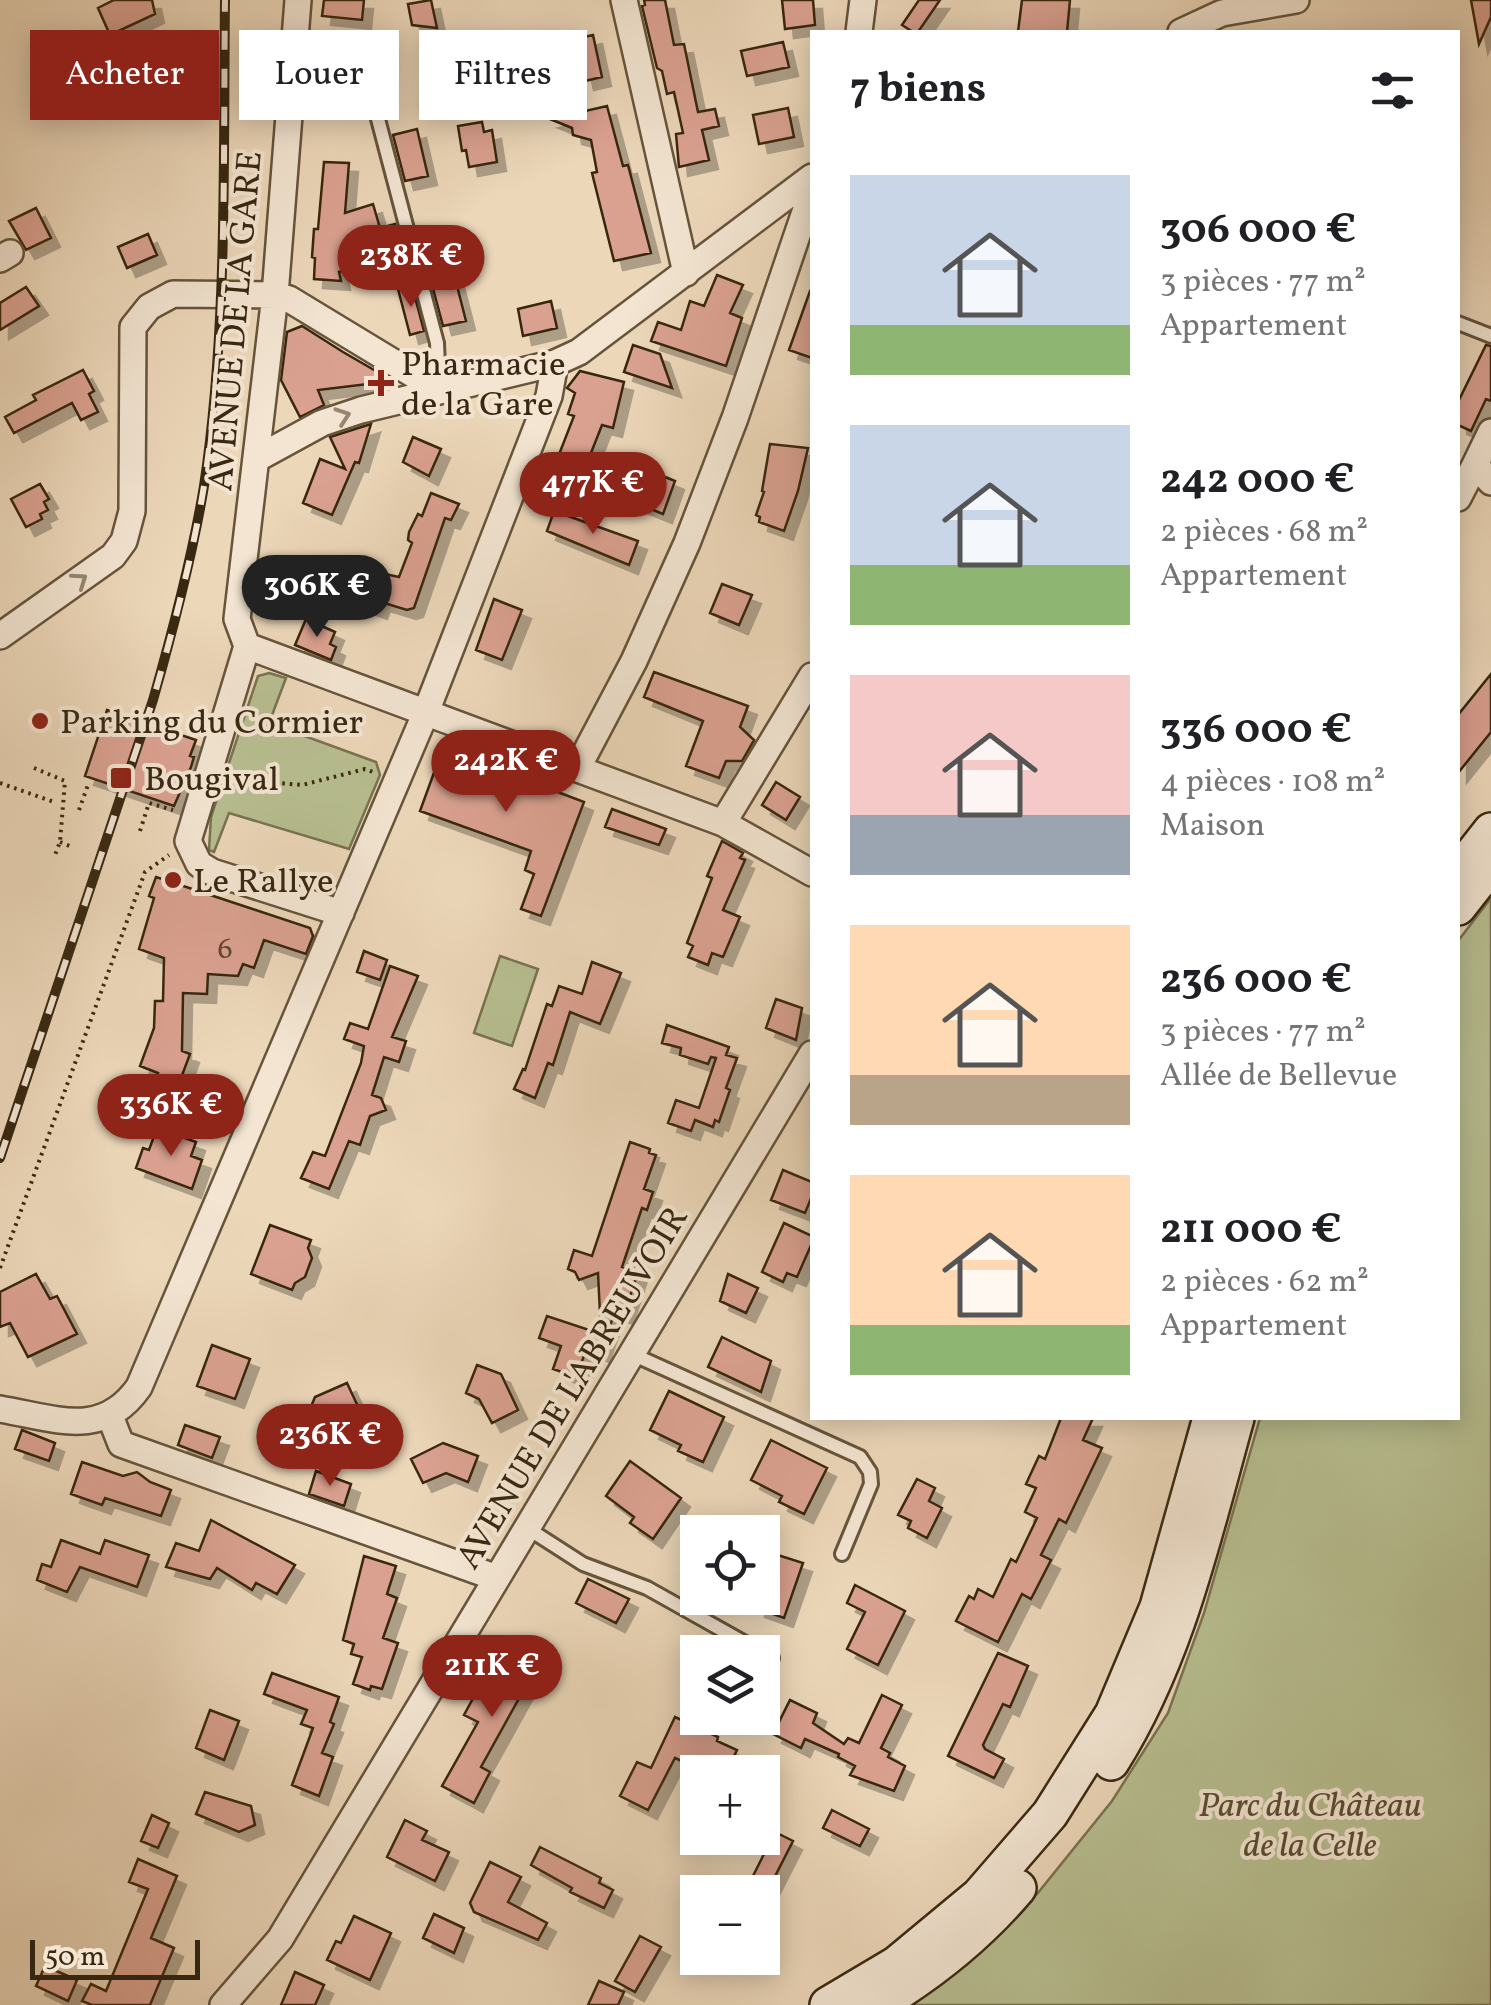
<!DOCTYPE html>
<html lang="fr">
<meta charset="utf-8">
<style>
body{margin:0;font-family:Vollkorn,serif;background:#f2f2f2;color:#202124;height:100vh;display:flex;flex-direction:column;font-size:38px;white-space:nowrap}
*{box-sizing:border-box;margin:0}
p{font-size:32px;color:#757577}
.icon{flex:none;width:55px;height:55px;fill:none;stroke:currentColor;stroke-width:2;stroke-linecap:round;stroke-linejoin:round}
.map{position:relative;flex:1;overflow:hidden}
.side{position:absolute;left:810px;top:30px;width:650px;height:1390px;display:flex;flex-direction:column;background:#fff;border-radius:0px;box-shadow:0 5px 25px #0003}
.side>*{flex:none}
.top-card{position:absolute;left:30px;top:30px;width:630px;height:90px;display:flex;gap:20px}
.fabs{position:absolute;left:680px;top:1515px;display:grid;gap:20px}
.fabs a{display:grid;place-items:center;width:100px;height:100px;border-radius:0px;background:#fff;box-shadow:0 5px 25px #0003;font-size:50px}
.scale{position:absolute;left:30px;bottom:25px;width:170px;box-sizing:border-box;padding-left:10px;border:5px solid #392811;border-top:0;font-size:28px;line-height:35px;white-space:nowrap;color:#392811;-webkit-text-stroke:8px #f3e5d2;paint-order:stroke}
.price{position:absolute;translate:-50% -85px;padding:0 22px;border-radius:35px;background:#8f2418;color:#fff;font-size:32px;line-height:65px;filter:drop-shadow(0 2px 5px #0008)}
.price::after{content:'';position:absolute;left:50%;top:60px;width:30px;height:22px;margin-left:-15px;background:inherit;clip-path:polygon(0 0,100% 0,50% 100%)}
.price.current{background:#222;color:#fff}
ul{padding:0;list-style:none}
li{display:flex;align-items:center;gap:30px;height:250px;padding:0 40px}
li span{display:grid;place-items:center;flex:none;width:280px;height:200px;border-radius:0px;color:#555}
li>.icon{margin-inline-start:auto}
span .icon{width:120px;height:120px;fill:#fffc;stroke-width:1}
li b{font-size:42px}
h2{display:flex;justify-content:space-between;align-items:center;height:120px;padding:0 40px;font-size:42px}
.pill{padding:0 35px;border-radius:0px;background:#fff;box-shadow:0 5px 25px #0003;font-size:35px;line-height:90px}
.pill.current{background:#8f2418;color:#fff}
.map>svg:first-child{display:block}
.green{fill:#b7be90;stroke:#787350;stroke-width:2.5}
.building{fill:#daa190;stroke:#392811;stroke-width:2.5;filter:url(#shadow)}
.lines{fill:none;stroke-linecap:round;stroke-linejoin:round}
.service-casing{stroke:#66543b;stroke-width:18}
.minor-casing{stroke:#66543b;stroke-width:30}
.secondary-casing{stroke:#392811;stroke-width:40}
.path{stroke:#392811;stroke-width:4;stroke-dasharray:2.5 5;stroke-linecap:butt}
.service{stroke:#f3e5d2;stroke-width:12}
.minor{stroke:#f3e5d2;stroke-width:25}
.secondary{stroke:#f3e5d2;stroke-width:35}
.rail-casing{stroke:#392811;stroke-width:10}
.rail{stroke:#f3e5d2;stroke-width:6;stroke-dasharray:19;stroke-linecap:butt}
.oneway{stroke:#968672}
.poi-dot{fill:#8f2418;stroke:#f3e5d2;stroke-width:4}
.labels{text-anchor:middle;stroke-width:8;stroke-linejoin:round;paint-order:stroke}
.number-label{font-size:30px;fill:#614631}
.street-label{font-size:35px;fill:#392811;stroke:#f3e5d2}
.poi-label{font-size:35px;fill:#392811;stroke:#f3e5d2;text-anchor:start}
.park-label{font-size:35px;font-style:italic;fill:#584e31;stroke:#f3e5d2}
</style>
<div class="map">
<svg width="1491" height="2005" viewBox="0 0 1491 2005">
<defs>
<filter id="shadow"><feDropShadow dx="9" dy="9" stdDeviation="0" flood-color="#0004"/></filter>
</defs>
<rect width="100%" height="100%" fill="#ecd7b9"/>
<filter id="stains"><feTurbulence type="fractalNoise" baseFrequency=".002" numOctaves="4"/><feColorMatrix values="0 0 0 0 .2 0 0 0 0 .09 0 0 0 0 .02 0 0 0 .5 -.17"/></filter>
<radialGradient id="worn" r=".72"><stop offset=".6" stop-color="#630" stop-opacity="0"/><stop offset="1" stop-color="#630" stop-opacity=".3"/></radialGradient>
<!-- green -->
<path class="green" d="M 269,673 L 286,678 L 269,723 L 376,762 L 380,775 L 349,849 L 229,813 L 214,852 L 209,850 L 211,817 L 258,676 Z
M 1491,898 L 1491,2005 L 894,2005 L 940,1976 L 1037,1894 L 1112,1801 L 1168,1713 L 1204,1613 L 1260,1418 L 1458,1418 L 1458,941 Z
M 500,956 L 538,969 L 512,1046 L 474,1033 Z"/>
<!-- building -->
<path class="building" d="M 114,0 L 152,0 L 155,14 L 110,35 L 98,8 Z
M 324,0 L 364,0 L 362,20 L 322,16 Z
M 431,0 L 437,28 L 412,25 L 408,4 Z
M 644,0 L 665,0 L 674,45 L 684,44 L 698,112 L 715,109 L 719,126 L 702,130 L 709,160 L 679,167 L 676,134 L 683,133 L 674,92 L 667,94 L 662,71 L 657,68 L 642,6 L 645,5 Z
M 782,0 L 813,0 L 815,25 L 785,29 Z
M 919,0 L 940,0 L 918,32 L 913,32 L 902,25 Z
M 1022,0 L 1070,0 L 1067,32 L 1018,32 Z
M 1471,0 L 1491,0 L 1491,17 L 1479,44 Z
M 593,35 L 602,77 L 585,81 L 575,39 Z
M 534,42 L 540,69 L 514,76 L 508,48 Z
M 783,42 L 789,67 L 747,76 L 741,51 Z
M 365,64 L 372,86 L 345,93 L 339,73 Z
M 607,106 L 623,166 L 628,165 L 651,253 L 614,261 L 592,173 L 597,172 L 591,140 L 573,135 L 572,128 L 550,119 Z
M 788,108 L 794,137 L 759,144 L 753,115 Z
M 482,122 L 484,132 L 492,130 L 497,162 L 469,167 L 466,150 L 462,151 L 458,126 Z
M 417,129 L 428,176 L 405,181 L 393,135 Z
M 324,162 L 349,163 L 345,213 L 373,204 L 380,228 L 395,224 L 402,254 L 339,272 L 341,281 L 314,279 L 315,258 L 312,257 L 314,229 L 318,229 Z
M 36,208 L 51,238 L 26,250 L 9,221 Z
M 148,234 L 157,255 L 127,268 L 118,247 Z
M 454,274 L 466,321 L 443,326 L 431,281 Z
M 717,275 L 743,285 L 730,313 L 742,318 L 726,366 L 651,341 L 658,322 L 681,330 L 690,301 L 704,306 Z
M 412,286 L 424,331 L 410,335 L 398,289 Z
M 26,287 L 39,306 L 0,330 L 0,303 Z
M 810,291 L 812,292 L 812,358 L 789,350 Z
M 551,301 L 557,328 L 523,336 L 518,309 Z
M 302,326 L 343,352 L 393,381 L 318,390 L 324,405 L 300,417 L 281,380 L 287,332 Z
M 633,345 L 660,354 L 672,388 L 624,372 Z
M 1486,345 L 1491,346 L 1491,401 L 1486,399 L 1471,431 L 1458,425 L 1458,402 Z
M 83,370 L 94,391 L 89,394 L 98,412 L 81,420 L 72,403 L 14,433 L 5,417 L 36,400 L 33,395 Z
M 580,371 L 624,382 L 613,428 L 602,425 L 578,486 L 551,475 L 574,416 L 568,414 L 575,393 L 567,388 Z
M 371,424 L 359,463 L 355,462 L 332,515 L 303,503 L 320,459 L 345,469 L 330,437 Z
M 413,437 L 441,449 L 429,476 L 403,462 Z
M 770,444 L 808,448 L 798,491 L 784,531 L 759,522 L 760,517 L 756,515 L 764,492 L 762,491 Z
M 648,470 L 675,481 L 663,514 L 636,503 Z
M 40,484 L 49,499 L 44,502 L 48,510 L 40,514 L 42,519 L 26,527 L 11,499 Z
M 431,493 L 459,504 L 451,520 L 445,518 L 414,608 L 407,610 L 381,602 L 378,610 L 359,603 L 371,571 L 399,577 L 412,543 L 408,540 L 409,532 L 418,514 L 422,516 Z
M 554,511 L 638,541 L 629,565 L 547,531 Z
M 722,584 L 752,595 L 739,625 L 710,613 Z
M 494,599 L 522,610 L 502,660 L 476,650 Z
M 306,619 L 335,632 L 330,644 L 336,647 L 331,660 L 295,645 Z
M 654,672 L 748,706 L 740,727 L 754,740 L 742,761 L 726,761 L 719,778 L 686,766 L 703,721 L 644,697 Z
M 1491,674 L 1491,732 L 1458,773 L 1458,715 Z
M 107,710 L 196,740 L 190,756 L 194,757 L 191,767 L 174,806 L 85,776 Z
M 443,748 L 584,802 L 541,916 L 521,909 L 534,874 L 525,870 L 531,851 L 420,811 Z
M 776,782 L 800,797 L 786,820 L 762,805 Z
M 612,809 L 666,829 L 659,845 L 605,827 Z
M 722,841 L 743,853 L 740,858 L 745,860 L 723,910 L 740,917 L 723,957 L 712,953 L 708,965 L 688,957 L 693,946 L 687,943 L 712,878 L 707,876 Z
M 156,877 L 310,928 L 313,936 L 306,954 L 264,940 L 254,968 L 243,964 L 238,976 L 208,974 L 207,994 L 183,993 L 182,1051 L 190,1054 L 168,1113 L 145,1105 L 158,1073 L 140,1066 L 154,1028 L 155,1001 L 163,1001 L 164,958 L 139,949 L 154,898 L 149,896 Z
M 364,951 L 387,960 L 380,980 L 357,972 Z
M 592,962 L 621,973 L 600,1024 L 570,1012 L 553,1065 L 548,1063 L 535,1098 L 514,1089 L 523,1069 L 525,1070 L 547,1004 L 552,1006 L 559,986 L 582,994 Z
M 390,966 L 418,976 L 392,1037 L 406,1041 L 399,1062 L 384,1057 L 372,1095 L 381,1098 L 386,1110 L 370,1116 L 360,1145 L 349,1141 L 329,1189 L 301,1178 L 313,1152 L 325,1156 L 361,1063 L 364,1046 L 344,1039 L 350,1023 L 368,1029 Z
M 776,999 L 802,1008 L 796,1040 L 766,1028 Z
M 667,1025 L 729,1047 L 726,1055 L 737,1058 L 726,1088 L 730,1090 L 719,1122 L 715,1120 L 713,1127 L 695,1120 L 691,1131 L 668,1123 L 676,1100 L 699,1108 L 716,1058 L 711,1057 L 708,1064 L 680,1055 L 681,1048 L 662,1043 Z
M 157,1128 L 196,1142 L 191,1156 L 202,1160 L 192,1189 L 136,1168 L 143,1148 L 149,1150 Z
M 630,1142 L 650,1149 L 649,1153 L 656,1155 L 644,1189 L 653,1192 L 647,1210 L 642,1208 L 622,1267 L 638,1272 L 624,1315 L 615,1312 L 600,1353 L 587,1348 L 576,1377 L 553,1369 L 561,1346 L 539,1338 L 547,1316 L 601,1334 L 598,1273 L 579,1280 L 575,1272 L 568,1269 L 574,1250 L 592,1256 Z
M 783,1170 L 812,1182 L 812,1196 L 805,1213 L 771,1200 Z
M 784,1223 L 812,1236 L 812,1243 L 797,1277 L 787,1273 L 783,1282 L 762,1272 Z
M 270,1225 L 311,1240 L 308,1248 L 312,1258 L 305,1277 L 295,1283 L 292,1290 L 251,1274 Z
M 36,1274 L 50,1299 L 57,1296 L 77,1334 L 28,1357 L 10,1323 L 0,1327 L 0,1292 Z
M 728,1274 L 758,1288 L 746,1313 L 720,1301 Z
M 722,1337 L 771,1361 L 761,1392 L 708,1367 Z
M 212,1345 L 250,1359 L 235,1399 L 197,1386 Z
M 477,1365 L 501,1374 L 518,1410 L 492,1423 L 479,1399 L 466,1393 Z
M 347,1383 L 362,1415 L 359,1425 L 346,1430 L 344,1425 L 315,1438 L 306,1419 L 315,1397 Z
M 669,1391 L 724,1417 L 703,1462 L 678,1451 L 681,1445 L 650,1430 Z
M 1061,1418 L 1093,1418 L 1083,1440 L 1102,1448 L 1066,1523 L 1059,1519 L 1041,1555 L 1051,1560 L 1031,1599 L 1022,1594 L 998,1642 L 956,1621 L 969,1596 L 974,1599 L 978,1589 L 993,1597 L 1011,1559 L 1016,1562 L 1037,1518 L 1025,1512 L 1036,1488 L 1026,1484 L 1039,1456 L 1045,1459 Z
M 185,1425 L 220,1437 L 212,1458 L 178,1445 Z
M 22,1430 L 55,1443 L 49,1461 L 15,1449 Z
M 771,1440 L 827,1468 L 804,1514 L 779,1502 L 782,1496 L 751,1480 Z
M 443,1443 L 478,1456 L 468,1482 L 446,1473 L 423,1483 L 411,1459 Z
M 630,1461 L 681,1498 L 653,1539 L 630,1523 L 634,1517 L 606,1496 Z
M 82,1462 L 123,1476 L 137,1472 L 150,1482 L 171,1490 L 161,1516 L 105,1498 L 102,1505 L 71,1494 Z
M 316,1471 L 351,1484 L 344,1506 L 309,1494 Z
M 917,1479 L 935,1488 L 929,1501 L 942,1508 L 927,1538 L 908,1528 L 911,1521 L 898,1515 Z
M 211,1520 L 295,1565 L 277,1594 L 256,1583 L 252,1590 L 217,1568 L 210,1579 L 166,1567 L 176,1543 L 199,1551 Z
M 61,1540 L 100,1554 L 105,1540 L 149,1555 L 137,1587 L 80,1567 L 67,1592 L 37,1580 L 42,1564 L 51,1567 Z
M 762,1550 L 803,1563 L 784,1618 L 756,1608 L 759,1598 L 762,1598 Z
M 364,1556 L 396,1566 L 387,1594 L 397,1598 L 383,1638 L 398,1643 L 382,1689 L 371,1686 L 370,1690 L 353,1684 L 362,1657 L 351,1654 L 354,1644 L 343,1640 Z
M 588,1579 L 629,1599 L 616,1623 L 576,1603 Z
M 855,1585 L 905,1611 L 878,1665 L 847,1649 L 865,1612 L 847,1603 Z
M 521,1642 L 547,1655 L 531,1686 L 527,1684 L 481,1767 L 490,1772 L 474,1803 L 442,1786 L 478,1722 L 464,1715 L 476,1693 L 488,1699 L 510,1652 L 514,1655 Z
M 998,1653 L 1028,1666 L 1010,1707 L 1003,1704 L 983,1745 L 985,1749 L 1004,1759 L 994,1778 L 948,1756 Z
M 272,1673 L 339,1697 L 330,1722 L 334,1724 L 322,1753 L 333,1757 L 319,1796 L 292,1785 L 313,1728 L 301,1724 L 307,1710 L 264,1694 Z
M 882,1695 L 902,1705 L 881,1748 L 890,1753 L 888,1757 L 905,1766 L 894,1791 L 850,1775 L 855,1766 L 838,1757 L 839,1754 L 805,1739 L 801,1748 L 773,1734 L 790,1700 L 817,1713 L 813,1723 L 844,1744 L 848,1738 L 859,1743 Z
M 210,1710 L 239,1721 L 224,1760 L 196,1748 Z
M 675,1717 L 718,1737 L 717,1741 L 737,1750 L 726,1772 L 706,1772 L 675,1758 L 648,1810 L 620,1796 L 637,1762 L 651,1768 Z
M 205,1792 L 251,1806 L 255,1825 L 239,1832 L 196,1814 Z
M 832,1810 L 869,1829 L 860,1846 L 823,1828 Z
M 152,1815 L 169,1823 L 158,1848 L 141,1841 Z
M 405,1820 L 427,1831 L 422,1840 L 449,1852 L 435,1881 L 387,1857 Z
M 775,1832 L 793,1841 L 767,1892 L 745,1892 Z
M 540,1847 L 601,1878 L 599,1883 L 613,1890 L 604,1908 L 570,1892 L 572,1888 L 531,1865 Z
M 138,1859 L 177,1876 L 151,1938 L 174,1948 L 150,2005 L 92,2005 L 82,2001 L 91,1984 L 106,1991 L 148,1889 L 129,1882 Z
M 490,1862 L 521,1877 L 508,1902 L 547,1923 L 538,1940 L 474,1912 L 470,1903 Z
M 434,1914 L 464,1928 L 454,1953 L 423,1938 Z
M 354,1916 L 391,1933 L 370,1980 L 327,1960 L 336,1941 L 341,1943 Z
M 640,1936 L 661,1947 L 635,1992 L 615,1981 Z
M 45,1966 L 77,1980 L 68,2001 L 36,1986 Z
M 295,1972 L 324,1985 L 315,2005 L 281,2005 Z
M 599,1981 L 624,1992 L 618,2005 L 588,2005 Z"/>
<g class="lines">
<!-- service casing -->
<g class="service-casing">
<path id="service" d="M 373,100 L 437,343 L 439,389
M 1458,323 L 1491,336
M 632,1354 L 860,1457 L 870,1472 L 871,1484 L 842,1554
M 527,1528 L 583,1564 L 647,1588 L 772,1658"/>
</g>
<!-- minor casing -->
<g class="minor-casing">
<path id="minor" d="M 624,0 L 686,273
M 859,32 L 863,0
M 1181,32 L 1222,13 L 1296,0
M 0,259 L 10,253
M 1491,432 L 1475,465 L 1491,482
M 256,459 L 322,423 L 361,410 L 555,363 L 579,352 L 812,177
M 1458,498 L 1475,465
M 0,636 L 113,556 L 124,541 L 132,511 L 133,327 L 149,307 L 173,294 L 275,295 L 289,299 L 439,390
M 247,646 L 237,619 L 275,295 L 298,0
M 247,646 L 723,823 L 812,873
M 247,646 L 188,841 L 199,864 L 212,872 L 341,913
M 577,769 L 634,661 L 687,543 L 735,418 L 806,209 L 806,196 L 802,186
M 723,823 L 812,676
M 0,1409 C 54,1418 102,1440 139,1387 L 426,712 L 549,396 L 555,363
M 110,1416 L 121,1444 L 497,1578
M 223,2005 L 280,1939 L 812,1054"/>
</g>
<!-- secondary casing -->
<g class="secondary-casing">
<path id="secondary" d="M 1458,873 L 1491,831
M 1458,907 L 1491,865
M 1111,1762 C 1177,1657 1203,1536 1236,1418
M 828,2005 L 897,1964 L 979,1896 L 1050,1814 L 1113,1714 L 1158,1607 L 1211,1418
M 877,2005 C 929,1974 979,1934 1018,1888"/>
</g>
<!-- path -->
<path class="path" d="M 34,768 L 65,781 L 60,842 L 55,855
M 230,779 L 302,785 L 365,769 L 373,772
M 0,783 L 54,802
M 79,810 L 89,782
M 140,831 L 149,803 L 173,810
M 60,842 L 72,847
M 0,1268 L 145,872 L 169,855"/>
<!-- service -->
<use href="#service" class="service"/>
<!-- minor -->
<use href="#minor" class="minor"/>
<!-- secondary -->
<use href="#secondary" class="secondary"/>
<!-- rail casing -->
<g class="rail-casing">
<path id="rail" d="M 0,1158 L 153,700 C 173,630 192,559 204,486 C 228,326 223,161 225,0"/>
</g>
<!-- rail -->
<use href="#rail" class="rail"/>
</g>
<!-- one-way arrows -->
<defs><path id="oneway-chevron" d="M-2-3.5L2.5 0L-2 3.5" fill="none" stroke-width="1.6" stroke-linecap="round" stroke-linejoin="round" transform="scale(2.5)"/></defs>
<g class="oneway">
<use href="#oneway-chevron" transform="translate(343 416) rotate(-19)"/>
<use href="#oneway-chevron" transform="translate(80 580) rotate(-35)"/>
</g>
<!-- markers -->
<g class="poi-dot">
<path d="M376 368h10v10h10v10h-10v10h-10v-10h-10v-10h10z"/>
<circle cx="40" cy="721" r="10"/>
<rect x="109" y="766" width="24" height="24" rx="5"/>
<circle cx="173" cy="880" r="10"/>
</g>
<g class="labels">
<!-- number labels -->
<g class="number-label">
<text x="225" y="958">6</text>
</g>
<!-- street labels -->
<g class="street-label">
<text transform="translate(234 321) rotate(-85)" y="12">AVENUE DE LA GARE</text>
<text transform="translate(571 1387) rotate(-59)" y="12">AVENUE DE L'ABREUVOIR</text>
</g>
<!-- poi labels -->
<g class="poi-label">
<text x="401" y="375">Pharmacie<tspan x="401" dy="40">de la Gare</tspan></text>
<text x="60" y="733">Parking du Cormier</text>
<text x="144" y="790">Bougival</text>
<text x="193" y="892">Le Rallye</text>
</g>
<!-- park labels -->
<g class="park-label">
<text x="1310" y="1816">Parc du Château<tspan x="1310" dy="40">de la Celle</tspan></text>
</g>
</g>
<rect width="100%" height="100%" filter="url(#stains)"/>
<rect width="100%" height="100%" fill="url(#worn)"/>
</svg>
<div class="fabs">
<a><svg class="icon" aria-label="locate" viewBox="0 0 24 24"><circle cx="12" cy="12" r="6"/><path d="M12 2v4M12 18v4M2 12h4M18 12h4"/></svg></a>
<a><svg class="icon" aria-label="layers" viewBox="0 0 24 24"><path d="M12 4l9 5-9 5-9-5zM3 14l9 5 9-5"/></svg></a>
<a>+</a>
<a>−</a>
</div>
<div class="scale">50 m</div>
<b class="price" style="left:411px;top:310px">238K €</b>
<b class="price" style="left:593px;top:537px">477K €</b>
<b class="price current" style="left:317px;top:640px">306K €</b>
<b class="price" style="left:506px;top:815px">242K €</b>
<b class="price" style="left:171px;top:1159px">336K €</b>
<b class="price" style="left:330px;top:1489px">236K €</b>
<b class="price" style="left:492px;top:1720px">211K €</b>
<div class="top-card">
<a class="pill current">Acheter</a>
<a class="pill">Louer</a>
<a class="pill">Filtres</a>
</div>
<section class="side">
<h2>7 biens<svg class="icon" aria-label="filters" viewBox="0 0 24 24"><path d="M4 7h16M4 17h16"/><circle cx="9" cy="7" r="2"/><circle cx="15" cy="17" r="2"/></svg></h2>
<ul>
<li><span style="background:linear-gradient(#c9d6e8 75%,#8fb573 0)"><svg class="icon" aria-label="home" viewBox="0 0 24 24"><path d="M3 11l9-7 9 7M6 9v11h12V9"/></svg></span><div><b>306 000 €</b><p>3 pièces · 77 m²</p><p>Appartement</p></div></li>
<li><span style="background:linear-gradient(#c9d6e8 70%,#8fb573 0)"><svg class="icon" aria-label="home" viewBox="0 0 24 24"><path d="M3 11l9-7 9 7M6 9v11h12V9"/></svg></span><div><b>242 000 €</b><p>2 pièces · 68 m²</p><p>Appartement</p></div></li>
<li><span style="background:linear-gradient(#f6c9c9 70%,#9aa5b1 0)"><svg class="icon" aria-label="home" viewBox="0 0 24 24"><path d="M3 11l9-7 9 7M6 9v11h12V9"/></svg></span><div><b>336 000 €</b><p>4 pièces · 108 m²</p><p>Maison</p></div></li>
<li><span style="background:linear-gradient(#ffd9b3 75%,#b9a48a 0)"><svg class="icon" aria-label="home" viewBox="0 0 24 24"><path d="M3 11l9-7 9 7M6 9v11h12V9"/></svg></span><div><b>236 000 €</b><p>3 pièces · 77 m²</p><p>Allée de Bellevue</p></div></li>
<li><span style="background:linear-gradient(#ffd9b3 75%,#8fb573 0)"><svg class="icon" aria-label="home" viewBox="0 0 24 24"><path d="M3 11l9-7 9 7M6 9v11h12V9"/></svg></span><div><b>211 000 €</b><p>2 pièces · 62 m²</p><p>Appartement</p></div></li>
</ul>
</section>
</div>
